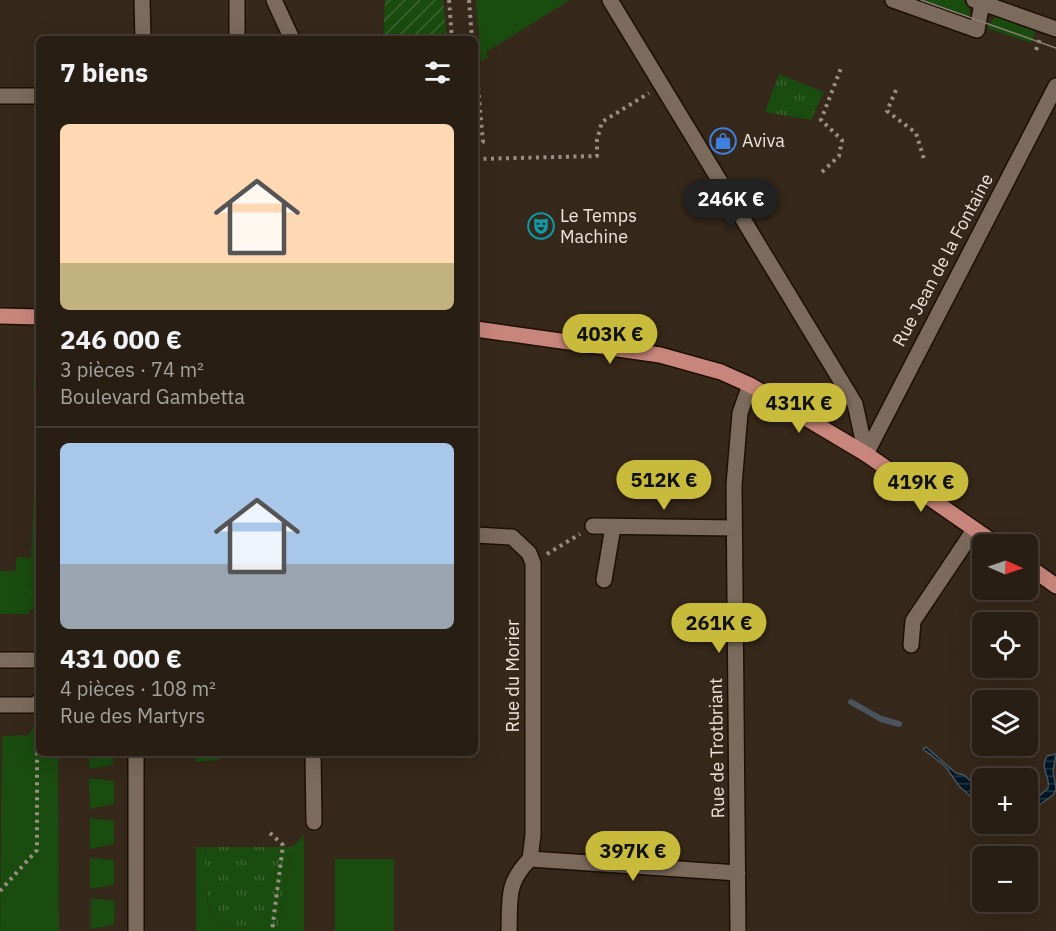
<!DOCTYPE html>
<html lang="fr">
<meta charset="utf-8">
<style>
body{margin:0;font-family:"IBM Plex Sans",sans-serif;background:#342b22;color:#f1f3f6;height:100vh;display:flex;flex-direction:column;font-size:22px;white-space:nowrap}
*{box-sizing:border-box;margin:0}
p{font-size:20px;color:#a5a2a0}
.icon{flex:none;width:33px;height:33px;fill:none;stroke:currentColor;stroke-width:2;stroke-linecap:round;stroke-linejoin:round}
.map{position:relative;flex:1;overflow:hidden}
.panel{position:absolute;left:36px;top:36px;width:442px;height:720px;display:flex;flex-direction:column;background:#281e14;border-radius:9px;box-shadow:0 6px 24px #0002,0 0 0 2px #443c34}
.panel>*{flex:none}
.needle{width:39px;rotate:92deg}
.tools{position:absolute;left:972px;top:534px;display:grid;gap:12px}
.tools a{display:grid;place-items:center;width:66px;height:66px;border-radius:9px;background:#281e14;box-shadow:0 6px 24px #0002,0 0 0 2px #443c34;font-size:30px}
.price{position:absolute;translate:-50% -51px;padding:0 14px;border-radius:21px;background:#c8bb3b;color:#111;font-size:20px;line-height:39px;filter:drop-shadow(0 2px 3px #0008)}
.price::after{content:'';position:absolute;left:50%;top:36px;width:18px;height:14px;margin-left:-9px;background:inherit;clip-path:polygon(0 0,100% 0,50% 100%)}
.price.current{background:#222;color:#fff}
ul{padding:0;list-style:none}
li{display:grid;align-content:center;gap:12px;height:318px;padding:0 24px}
li+li{border-top:2px solid #443c34}
li span{display:grid;place-items:center;height:186px;border-radius:9px;color:#555}
li>.icon{margin-inline-start:auto}
span .icon{width:108px;height:108px;fill:#fffc;stroke-width:1}
li b{font-size:26px}
h2{display:flex;justify-content:space-between;align-items:center;height:72px;padding:0 24px;font-size:26px}
.map>svg:first-child{display:block}
.grass{fill:#1a4b0f}
.park{fill:url(#park-tufts)}
.garden{fill:url(#garden-furrows)}
.water{fill:url(#water-rules);stroke:#49545d;stroke-width:1.5}
.lines{fill:none;stroke-linecap:round;stroke-linejoin:round}
.stream{stroke:#49545d;stroke-width:6}
.minor-casing{stroke:#1d1004;stroke-width:18}
.major-casing{stroke:#1d1004;stroke-width:18}
.path{stroke:#9a8f84;stroke-width:4;stroke-dasharray:3 4.5;stroke-linecap:butt}
.minor{stroke:#7c6b5c;stroke-width:15}
.major{stroke:#c8857b;stroke-width:15}
.tram{stroke:#8c8075;stroke-width:1.5}
.labels{text-anchor:middle;stroke-width:5;stroke-linejoin:round;paint-order:stroke}
.poi-label{font-size:18px;fill:#eee4dc;stroke:#36281a;text-anchor:start}
.street-label{font-size:18px;fill:#eee4dc;stroke:#36281a}
</style>
<div class="map">
<svg width="1056" height="931" viewBox="0 0 1056 931">
<defs>
<pattern id="park-tufts" width="24" height="20" patternUnits="userSpaceOnUse" patternTransform="scale(1.5)"><rect width="24" height="20" fill="#1a4b0f"/><path d="M3 7l-1-3M5 7V3M7 7l1-3M15 17l-1-3M17 17v-4M19 17l1-3" fill="none" stroke="#3c6531"/></pattern>
<pattern id="garden-furrows" width="10" height="10" patternUnits="userSpaceOnUse" patternTransform="scale(1.5)"><rect width="10" height="10" fill="#1a4b0f"/><path d="M-1 1l2-2M0 10L10 0M9 11l2-2" fill="none" stroke="#3c6531"/></pattern>
<pattern id="water-rules" width="6" height="5" patternUnits="userSpaceOnUse" patternTransform="scale(1.5)"><rect width="6" height="5" fill="#021726"/><path d="M0 2.5h6" fill="none" stroke="#273945"/></pattern>
</defs>
<rect width="100%" height="100%" fill="#36281a"/>
<!-- grass -->
<path class="grass" d="M 476,0 L 570,0 L 486,52 L 488,57 L 481,61 Z
M 908,0 L 963,0 L 969,7 L 971,22 Z
M 997,15 L 1037,27 L 1032,43 L 986,28 Z
M 17,557 L 31,558 L 29,614 L 0,614 L 0,571 L 15,571 Z
M 39,717 L 39,753 L 58,753 L 59,931 L 0,931 L 2,736 L 29,735 Z
M 89,753 L 113,753 L 113,765 L 89,769 Z
M 196,753 L 204,753 L 204,758 L 219,757 L 219,760 L 196,762 Z
M 89,778 L 114,781 L 114,804 L 90,809 Z
M 90,818 L 114,821 L 114,844 L 90,849 Z
M 304,835 L 304,931 L 278,931 L 292,847 Z
M 196,847 L 204,847 L 209,919 L 242,931 L 196,931 Z
M 90,858 L 114,860 L 114,885 L 90,889 Z
M 335,859 L 394,859 L 394,931 L 335,931 Z
M 91,898 L 115,901 L 114,925 L 91,929 Z"/>
<!-- park -->
<path class="park" d="M 779,74 L 824,92 L 811,120 L 765,112 Z
M 33,380 L 39,380 L 39,609 L 29,610 L 38,390 L 33,389 Z
M 204,847 L 292,847 L 278,931 L 242,931 L 209,919 Z"/>
<!-- garden -->
<path class="garden" d="M 385,0 L 443,0 L 447,39 L 383,39 Z"/>
<!-- water -->
<path class="water" d="M 926,747 L 956,773 L 964,775 L 978,788 L 982,795 L 982,807 L 959,786 L 945,766 L 923,749 Z
M 1056,754 L 1053,771 L 1056,789 L 1053,795 L 1028,813 L 1028,806 L 1048,788 C 1051,776 1039,770 1047,756 Z"/>
<g class="lines">
<!-- stream -->
<path class="stream" d="M 851,702 L 881,719 L 899,724"/>
<!-- minor casing -->
<g class="minor-casing">
<path id="minor" d="M 142,0 L 143,39
M 274,0 L 292,39
M 610,0 L 855,404 L 866,454
M 893,0 L 977,30 L 982,3
M 974,0 L 1056,29
M 237,39 L 237,0
M 0,96 L 39,96
M 866,454 L 1056,86
M 593,526 L 734,528
M 476,535 L 512,537 L 529,553 L 533,563 L 533,835 L 530,859
M 604,580 L 613,527
M 911,645 L 913,621 L 974,530
M 0,660 L 39,660
M 0,705 L 37,705 L 39,701
M 136,753 L 136,931
M 313,753 L 314,822
M 509,931 C 510,899 506,883 530,859 L 738,873
M 738,931 L 734,485 L 740,413 L 750,385"/>
</g>
<!-- major casing -->
<g class="major-casing">
<path id="major" d="M 0,316 L 39,317
M 476,329 L 660,355 L 721,372 L 750,385 L 866,454 L 996,544
M 1028,566 L 1056,586"/>
</g>
<!-- path -->
<path class="path" d="M 449,0 L 452,39
M 469,0 L 472,39
M 1036,50 L 1040,39
M 476,65 L 483,142 L 476,144
M 896,90 L 887,111 L 916,133 L 924,159
M 476,159 L 597,156 L 597,140 L 602,122 L 649,93
M 822,172 L 839,156 L 842,140 L 821,120 L 841,68
M 547,554 L 580,534
M 270,833 L 283,845 L 272,931
M 0,891 L 37,850 L 37,720"/>
<!-- minor -->
<use href="#minor" class="minor"/>
<!-- major -->
<use href="#major" class="major"/>
<!-- tram -->
<path class="tram" d="M 921,0 L 1056,48"/>
</g>
<!-- icons -->
<defs>
<g id="shop-ring" transform="scale(1.35)"><circle r="9.5" fill="#36281a" stroke="#3f7fe0" stroke-width="1.5"/><path d="M-5-2.5h2.3a2.7 3.5 0 0 1 5.4 0H5L5.5 6h-11ZM-1.5-2.5h3a1.5 2.3 0 0 0-3 0Z" fill="#3f7fe0"/></g>
<g id="theatre-ring" transform="scale(1.35)"><circle r="9.5" fill="#36281a" stroke="#0f9aa8" stroke-width="1.5"/><path d="M-5-5.5Q0-4 5-5.5V0Q5 5 0 6Q-5 5-5 0ZM-3.3-2.5H-1v1.5H-3.3ZM1-2.5H3.3v1.5H1ZM-2.8 1Q0 5.5 2.8 1Z" fill="#0f9aa8"/></g>
</defs>
<g fill-rule="evenodd">
<use href="#shop-ring" x="723" y="141"/>
<use href="#theatre-ring" x="541" y="226"/>
</g>
<g class="labels">
<!-- poi labels -->
<g class="poi-label">
<text x="742" y="147">Aviva</text>
<text x="560" y="222">Le Temps<tspan x="560" dy="21">Machine</tspan></text>
</g>
<!-- street labels -->
<g class="street-label">
<text transform="translate(943 260) rotate(-62)" y="6">Rue Jean de la Fontaine</text>
<text transform="translate(513 676) rotate(-90)" y="6">Rue du Morier</text>
<text transform="translate(717 748) rotate(-91)" y="6">Rue de Trotbriant</text>
</g>
</g>
</svg>
<div class="tools">
<a><svg class="needle" viewBox="-14 -14 28 28"><path d="M0-13l5 13h-10z" fill="#e53935"/><path d="M0 13l5-13h-10z" fill="#a5a2a0"/></svg></a>
<a><svg class="icon" aria-label="locate" viewBox="0 0 24 24"><circle cx="12" cy="12" r="6"/><path d="M12 2v4M12 18v4M2 12h4M18 12h4"/></svg></a>
<a><svg class="icon" aria-label="layers" viewBox="0 0 24 24"><path d="M12 4l9 5-9 5-9-5zM3 14l9 5 9-5"/></svg></a>
<a>+</a>
<a>−</a>
</div>
<b class="price current" style="left:731px;top:230px">246K €</b>
<b class="price" style="left:610px;top:365px">403K €</b>
<b class="price" style="left:799px;top:434px">431K €</b>
<b class="price" style="left:664px;top:511px">512K €</b>
<b class="price" style="left:921px;top:513px">419K €</b>
<b class="price" style="left:719px;top:654px">261K €</b>
<b class="price" style="left:633px;top:882px">397K €</b>
<section class="panel">
<h2>7 biens<svg class="icon" aria-label="filters" viewBox="0 0 24 24"><path d="M4 7h16M4 17h16"/><circle cx="9" cy="7" r="2"/><circle cx="15" cy="17" r="2"/></svg></h2>
<ul>
<li><span style="background:linear-gradient(#ffd9b3 75%,#c2b280 0)"><svg class="icon" aria-label="home" viewBox="0 0 24 24"><path d="M3 11l9-7 9 7M6 9v11h12V9"/></svg></span><div><b>246 000 €</b><p>3 pièces · 74 m²</p><p>Boulevard Gambetta</p></div></li>
<li><span style="background:linear-gradient(#a9c7e8 65%,#9aa5b1 0)"><svg class="icon" aria-label="home" viewBox="0 0 24 24"><path d="M3 11l9-7 9 7M6 9v11h12V9"/></svg></span><div><b>431 000 €</b><p>4 pièces · 108 m²</p><p>Rue des Martyrs</p></div></li>
</ul>
</section>
</div>
